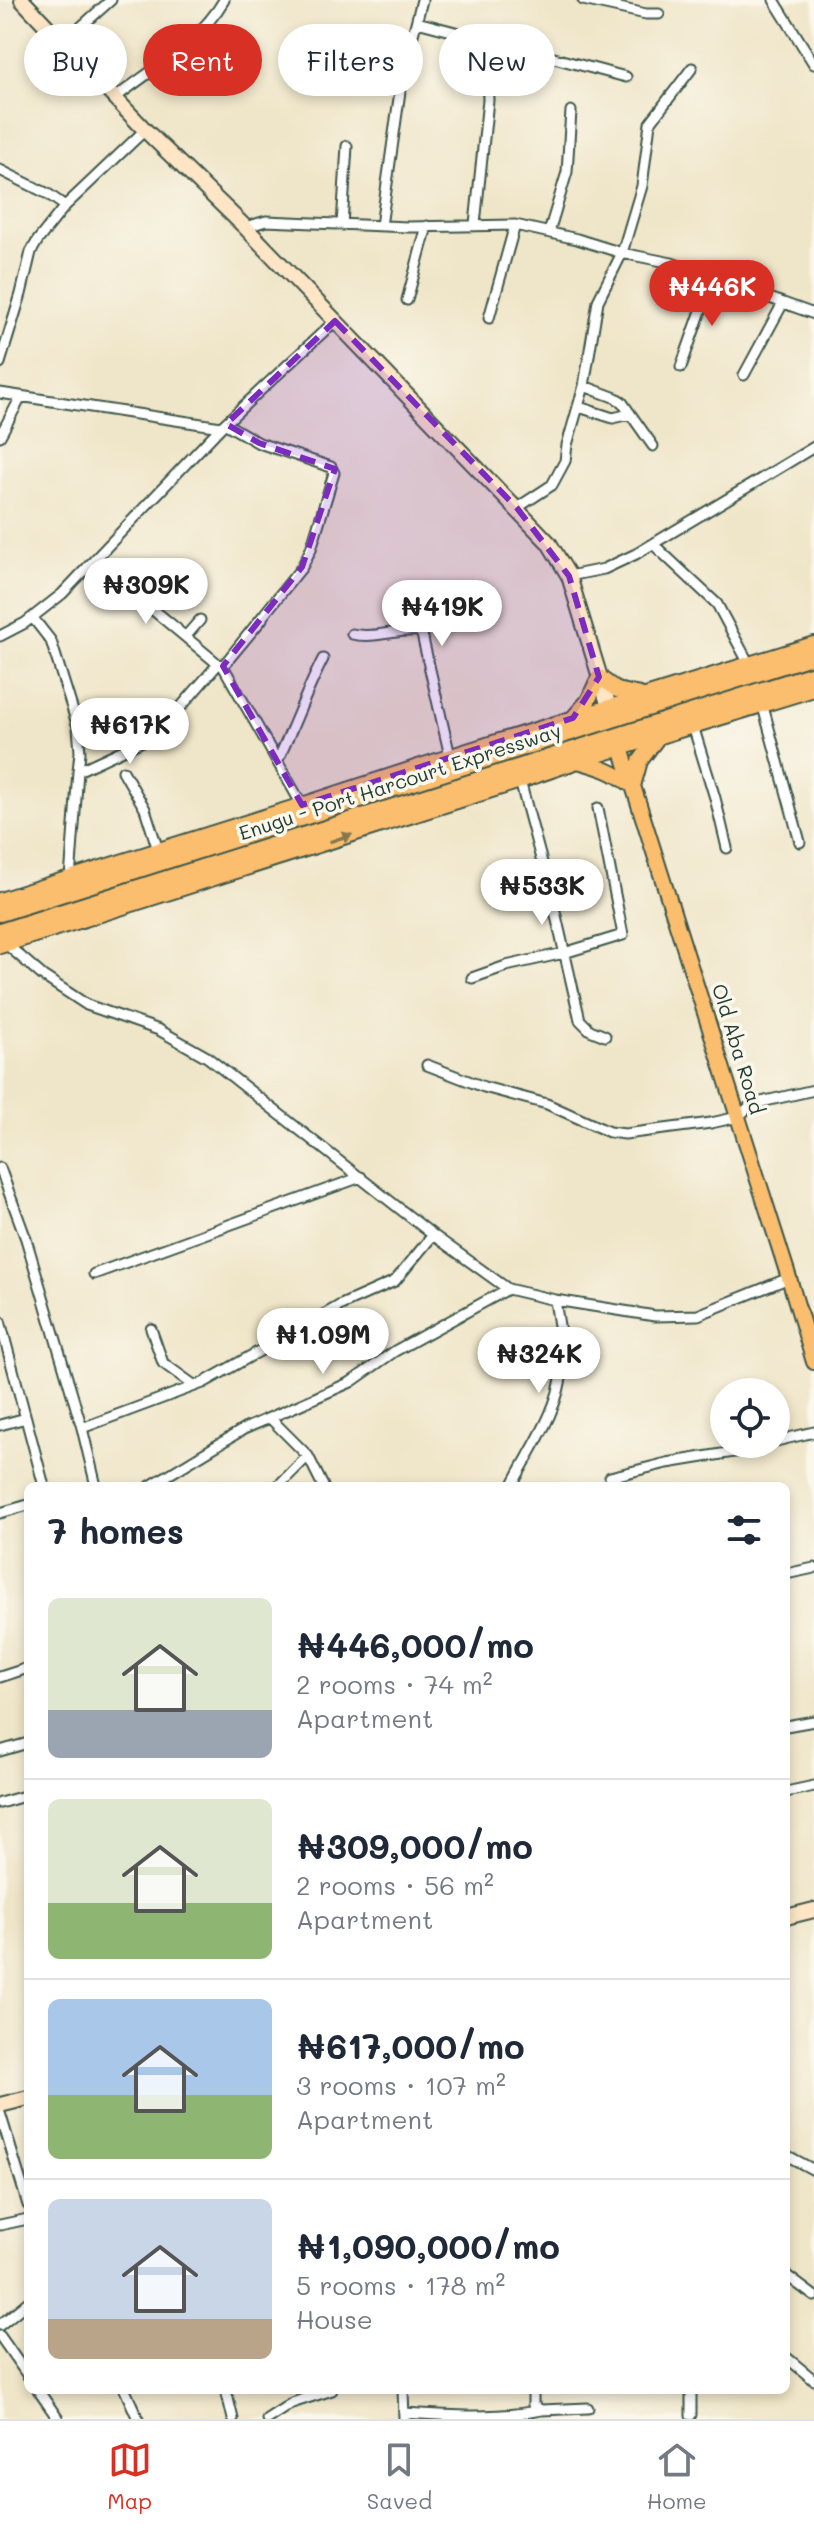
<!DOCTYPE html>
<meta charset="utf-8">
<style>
body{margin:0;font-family:Mali,sans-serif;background:#f2f2f3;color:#1f2937;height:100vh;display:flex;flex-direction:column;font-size:30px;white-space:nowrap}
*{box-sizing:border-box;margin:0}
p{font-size:26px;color:#747a83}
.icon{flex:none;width:44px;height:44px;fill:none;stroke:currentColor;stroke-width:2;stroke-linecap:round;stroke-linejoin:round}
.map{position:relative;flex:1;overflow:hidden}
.details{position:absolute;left:24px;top:1482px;width:766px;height:912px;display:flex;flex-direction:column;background:#fff;border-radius:12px;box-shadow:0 4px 12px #0003}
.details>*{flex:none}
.guide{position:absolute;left:24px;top:24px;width:766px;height:72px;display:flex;gap:16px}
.tools{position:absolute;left:710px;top:1378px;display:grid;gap:16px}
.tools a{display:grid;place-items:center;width:80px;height:80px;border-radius:50%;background:#fff;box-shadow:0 4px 12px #0003;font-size:40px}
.price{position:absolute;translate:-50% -68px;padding:0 18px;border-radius:28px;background:#fff;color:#222;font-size:26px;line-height:52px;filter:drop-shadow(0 2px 4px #0008)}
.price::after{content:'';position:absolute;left:50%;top:48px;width:24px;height:18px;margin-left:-12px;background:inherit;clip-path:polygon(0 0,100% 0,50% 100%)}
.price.on{background:#d93025;color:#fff}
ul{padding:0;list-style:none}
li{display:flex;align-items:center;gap:24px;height:200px;padding:0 24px}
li+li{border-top:2px solid #e0e1e3}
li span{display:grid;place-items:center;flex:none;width:224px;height:160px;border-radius:12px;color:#555}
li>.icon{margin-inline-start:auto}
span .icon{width:96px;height:96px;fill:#fffc;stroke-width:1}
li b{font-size:34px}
h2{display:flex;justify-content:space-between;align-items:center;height:96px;padding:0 24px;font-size:34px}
.pill{padding:0 28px;border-radius:36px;background:#fff;box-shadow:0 4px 12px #0003;font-size:28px;line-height:72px}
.pill.on{background:#d93025;color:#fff}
.menu{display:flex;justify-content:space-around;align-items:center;height:112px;border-top:2px solid #e0e1e3;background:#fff;font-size:22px;color:#747a83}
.menu a{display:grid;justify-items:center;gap:4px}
.menu .on{color:#d93025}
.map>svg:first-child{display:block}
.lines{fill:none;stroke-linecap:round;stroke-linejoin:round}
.street-casing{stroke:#3e564a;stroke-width:13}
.secondary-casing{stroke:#3e564a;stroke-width:18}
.primary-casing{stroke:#3e564a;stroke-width:18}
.highway-casing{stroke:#3e564a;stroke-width:22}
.street{stroke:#fff;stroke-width:9}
.secondary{stroke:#fde5c5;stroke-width:14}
.primary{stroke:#fbbe6e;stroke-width:14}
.highway{stroke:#fbbe6e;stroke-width:18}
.oneway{fill:#82774e}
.marked{fill:#7b2cbf;fill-opacity:0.2;stroke:#7b2cbf;stroke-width:6;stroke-dasharray:16 10;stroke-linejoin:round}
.labels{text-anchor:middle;stroke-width:7;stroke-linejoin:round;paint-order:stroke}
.street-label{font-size:20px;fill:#1f3d34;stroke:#fbf7ec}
</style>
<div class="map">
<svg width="814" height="2419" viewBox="0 0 814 2419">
<rect width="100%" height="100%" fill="#fbf7ec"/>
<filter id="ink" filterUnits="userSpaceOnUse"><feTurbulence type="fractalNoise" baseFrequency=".0125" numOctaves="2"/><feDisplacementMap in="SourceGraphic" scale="16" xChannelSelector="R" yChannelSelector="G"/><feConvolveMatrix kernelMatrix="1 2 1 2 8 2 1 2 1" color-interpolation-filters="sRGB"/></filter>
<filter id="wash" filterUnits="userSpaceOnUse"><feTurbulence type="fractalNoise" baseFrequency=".006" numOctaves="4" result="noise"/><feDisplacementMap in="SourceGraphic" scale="32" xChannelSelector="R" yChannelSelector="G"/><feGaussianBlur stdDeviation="1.8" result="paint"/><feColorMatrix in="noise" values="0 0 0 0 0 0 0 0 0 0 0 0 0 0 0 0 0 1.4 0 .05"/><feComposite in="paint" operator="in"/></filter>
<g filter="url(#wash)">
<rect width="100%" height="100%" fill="#efe5c8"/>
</g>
<g filter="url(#ink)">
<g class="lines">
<!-- street casing -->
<g class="street-casing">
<path id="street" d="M 583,0 L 646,14 L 659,14
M 774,0 L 814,64
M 417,22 L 626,77
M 64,42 L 111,0
M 316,46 L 369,67 L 402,77
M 115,98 C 152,69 200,42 224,0
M 0,170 L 48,194 L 65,206
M 475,224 L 488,100 L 487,66 L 493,43
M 342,225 L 347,146
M 381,226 L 402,77 L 422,0
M 246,227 L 266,221 L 408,227 L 515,225 L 577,239 L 622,253 L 672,263 L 814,314
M 549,232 L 567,172 L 571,111
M 407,300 L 427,226
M 489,318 L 515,225
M 0,363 L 21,294 L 31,252 L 38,240 L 65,206 L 145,130
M 681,367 L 713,277
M 744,375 L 783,303
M 584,386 L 616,398 L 622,402 L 653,446
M 0,393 L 221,427
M 579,407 L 613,418 L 630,414
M 226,424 L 259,443 L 331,467 L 334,473 L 311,549 L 302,567 L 223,666 L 262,619
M 0,436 L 21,397
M 517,508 L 552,485 L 565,461 L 567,445 L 584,386 L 598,301 L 622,253 L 642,186 L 650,123 L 692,68
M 653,544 L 717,604 L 749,664
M 569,576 L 604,569 L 636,554 L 814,447
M 33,618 L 51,641 L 78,727 L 80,752 L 78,771
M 177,629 L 94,561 L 218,664 L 223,666 L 302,805
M 352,634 C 375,639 396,629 419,631 L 422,635 L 450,756
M 0,636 L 25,623 L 62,594 L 221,427 L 335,321
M 186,636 L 200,620
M 762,703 L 800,842
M 693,726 L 715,798 L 727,848
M 278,760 C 294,726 306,692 323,659
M 123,771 L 145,809 L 158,850
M 520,781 L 554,907 L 580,1020 L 590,1030 L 605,1036
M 70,879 L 78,771 L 151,737 L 174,715 L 218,664
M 6,944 L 43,976 L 87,1005 L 159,1030 L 207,1057 L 433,1235 L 508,1289 L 555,1300 L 655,1316 L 698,1315 L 789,1278
M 472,978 L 506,966 L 564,953 L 623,935 L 598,808
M 427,1065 L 484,1087 L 547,1104 L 609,1132 L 625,1134 L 711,1123 L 738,1117 L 749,1107 L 761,1102 L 814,1090
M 0,1168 L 26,1239 L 82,1428 L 96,1486
M 94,1274 L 361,1177
M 0,1321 L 44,1486
M 151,1329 L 163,1363 L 195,1386
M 270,1418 L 308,1456 L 278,1486
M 0,1425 L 26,1418
M 82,1428 L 203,1383 L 341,1305 L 395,1281 L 433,1235
M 776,1441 L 814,1432
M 308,1456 L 323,1486
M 610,1477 L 667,1463 L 752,1449 L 767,1444
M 150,1486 L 244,1429 L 351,1382 L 395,1351 L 508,1289
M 512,1486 C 530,1450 559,1411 562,1370 C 564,1347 558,1322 555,1300
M 0,1513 L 28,1505
M 786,1574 L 814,1568
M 0,1677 L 28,1668
M 786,1726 L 814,1721
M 0,1751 L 28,1743
M 786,1792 L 814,1786
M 0,1803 L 28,1795
M 0,2113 L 28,2205
M 786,2155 L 814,2170
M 0,2225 L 28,2219
M 786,2275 L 814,2296
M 0,2325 L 28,2302
M 0,2336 L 28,2376
M 786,2357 L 814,2380
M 38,2390 L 58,2419
M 125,2390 L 138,2419
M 226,2390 L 233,2419
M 403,2390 L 404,2418
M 533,2390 L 533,2405 L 541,2410 L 588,2408
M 691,2390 L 691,2415
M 405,2413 C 449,2416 499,2419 541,2410
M 267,2419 L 292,2403 L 332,2390"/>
</g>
<!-- secondary casing -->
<g class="secondary-casing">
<path id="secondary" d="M 22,0 L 145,130 L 243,225 L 549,543 L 569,576 L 609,707
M 786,1917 L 814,1910
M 0,2105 L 28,2098"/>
</g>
<!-- primary casing -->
<g class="primary-casing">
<path id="primary" d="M 573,718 L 588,701 L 599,677 L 617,690 L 640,695
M 621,748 L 789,1278 L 814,1362
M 578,761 C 603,768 613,771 633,786 L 640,761 L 658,737
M 0,900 L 302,805 L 464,752 L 814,644
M 0,946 L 520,781 L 578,761 L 814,689"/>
</g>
<!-- highway casing -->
<g class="highway-casing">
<path id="highway" d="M 0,912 L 814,654
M 0,933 L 814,675"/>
</g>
<!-- street -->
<use href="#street" class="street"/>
<!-- secondary -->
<use href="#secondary" class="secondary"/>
<!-- primary -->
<use href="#primary" class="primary"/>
<!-- highway -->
<use href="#highway" class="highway"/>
</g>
<!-- one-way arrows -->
<defs><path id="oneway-solid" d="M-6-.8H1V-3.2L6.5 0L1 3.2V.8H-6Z" transform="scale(2)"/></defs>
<use class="oneway" href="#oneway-solid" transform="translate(341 838) rotate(-18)"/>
</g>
<!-- marked area -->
<path class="marked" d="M 335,321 L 517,508 L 569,576 L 599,677 L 573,718 L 302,805 L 223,666 L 302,567 L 335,469 L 259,443 L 226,424 Z"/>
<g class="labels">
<!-- street labels -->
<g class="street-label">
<text transform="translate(400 782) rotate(-18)" y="7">Enugu - Port Harcourt Expressway</text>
<text transform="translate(738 1049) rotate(73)" y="7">Old Aba Road</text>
</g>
</g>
</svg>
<div class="tools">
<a><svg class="icon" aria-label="locate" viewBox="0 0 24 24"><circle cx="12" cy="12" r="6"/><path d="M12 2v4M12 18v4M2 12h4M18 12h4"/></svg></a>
</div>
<b class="price on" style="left:712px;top:328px">₦446K</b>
<b class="price" style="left:146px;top:626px">₦309K</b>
<b class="price" style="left:442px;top:648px">₦419K</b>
<b class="price" style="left:130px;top:766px">₦617K</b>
<b class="price" style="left:542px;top:927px">₦533K</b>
<b class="price" style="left:323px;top:1376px">₦1.09M</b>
<b class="price" style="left:539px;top:1395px">₦324K</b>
<div class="guide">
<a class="pill">Buy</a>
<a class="pill on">Rent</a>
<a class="pill">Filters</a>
<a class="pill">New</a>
</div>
<section class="details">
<h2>7 homes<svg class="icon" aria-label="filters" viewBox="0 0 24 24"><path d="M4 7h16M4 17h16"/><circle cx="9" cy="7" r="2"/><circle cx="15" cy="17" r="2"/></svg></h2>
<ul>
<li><span style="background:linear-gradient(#dfe7d0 70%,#9aa5b1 0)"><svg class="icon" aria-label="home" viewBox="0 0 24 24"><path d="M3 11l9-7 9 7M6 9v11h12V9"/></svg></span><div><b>₦446,000/mo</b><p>2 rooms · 74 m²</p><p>Apartment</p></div></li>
<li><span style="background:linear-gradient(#dfe7d0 65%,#8fb573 0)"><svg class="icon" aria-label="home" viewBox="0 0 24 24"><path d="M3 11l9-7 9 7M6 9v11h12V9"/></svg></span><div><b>₦309,000/mo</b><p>2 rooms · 56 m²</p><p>Apartment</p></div></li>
<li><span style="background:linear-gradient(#a9c7e8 60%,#8fb573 0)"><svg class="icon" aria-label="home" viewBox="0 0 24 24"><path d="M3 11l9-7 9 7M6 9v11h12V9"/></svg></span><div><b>₦617,000/mo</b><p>3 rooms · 107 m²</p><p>Apartment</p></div></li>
<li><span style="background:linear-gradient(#c9d6e8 75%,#b9a48a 0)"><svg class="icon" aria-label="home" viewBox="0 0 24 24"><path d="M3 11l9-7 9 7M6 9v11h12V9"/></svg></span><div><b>₦1,090,000/mo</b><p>5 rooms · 178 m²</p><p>House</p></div></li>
</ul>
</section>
</div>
<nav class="menu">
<a class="on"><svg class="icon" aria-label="map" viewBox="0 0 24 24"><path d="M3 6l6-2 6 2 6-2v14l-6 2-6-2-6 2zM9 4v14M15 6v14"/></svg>Map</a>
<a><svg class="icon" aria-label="saved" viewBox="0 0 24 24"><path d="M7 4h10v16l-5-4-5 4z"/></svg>Saved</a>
<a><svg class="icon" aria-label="home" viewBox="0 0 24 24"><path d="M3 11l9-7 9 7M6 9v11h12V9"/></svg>Home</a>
</nav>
